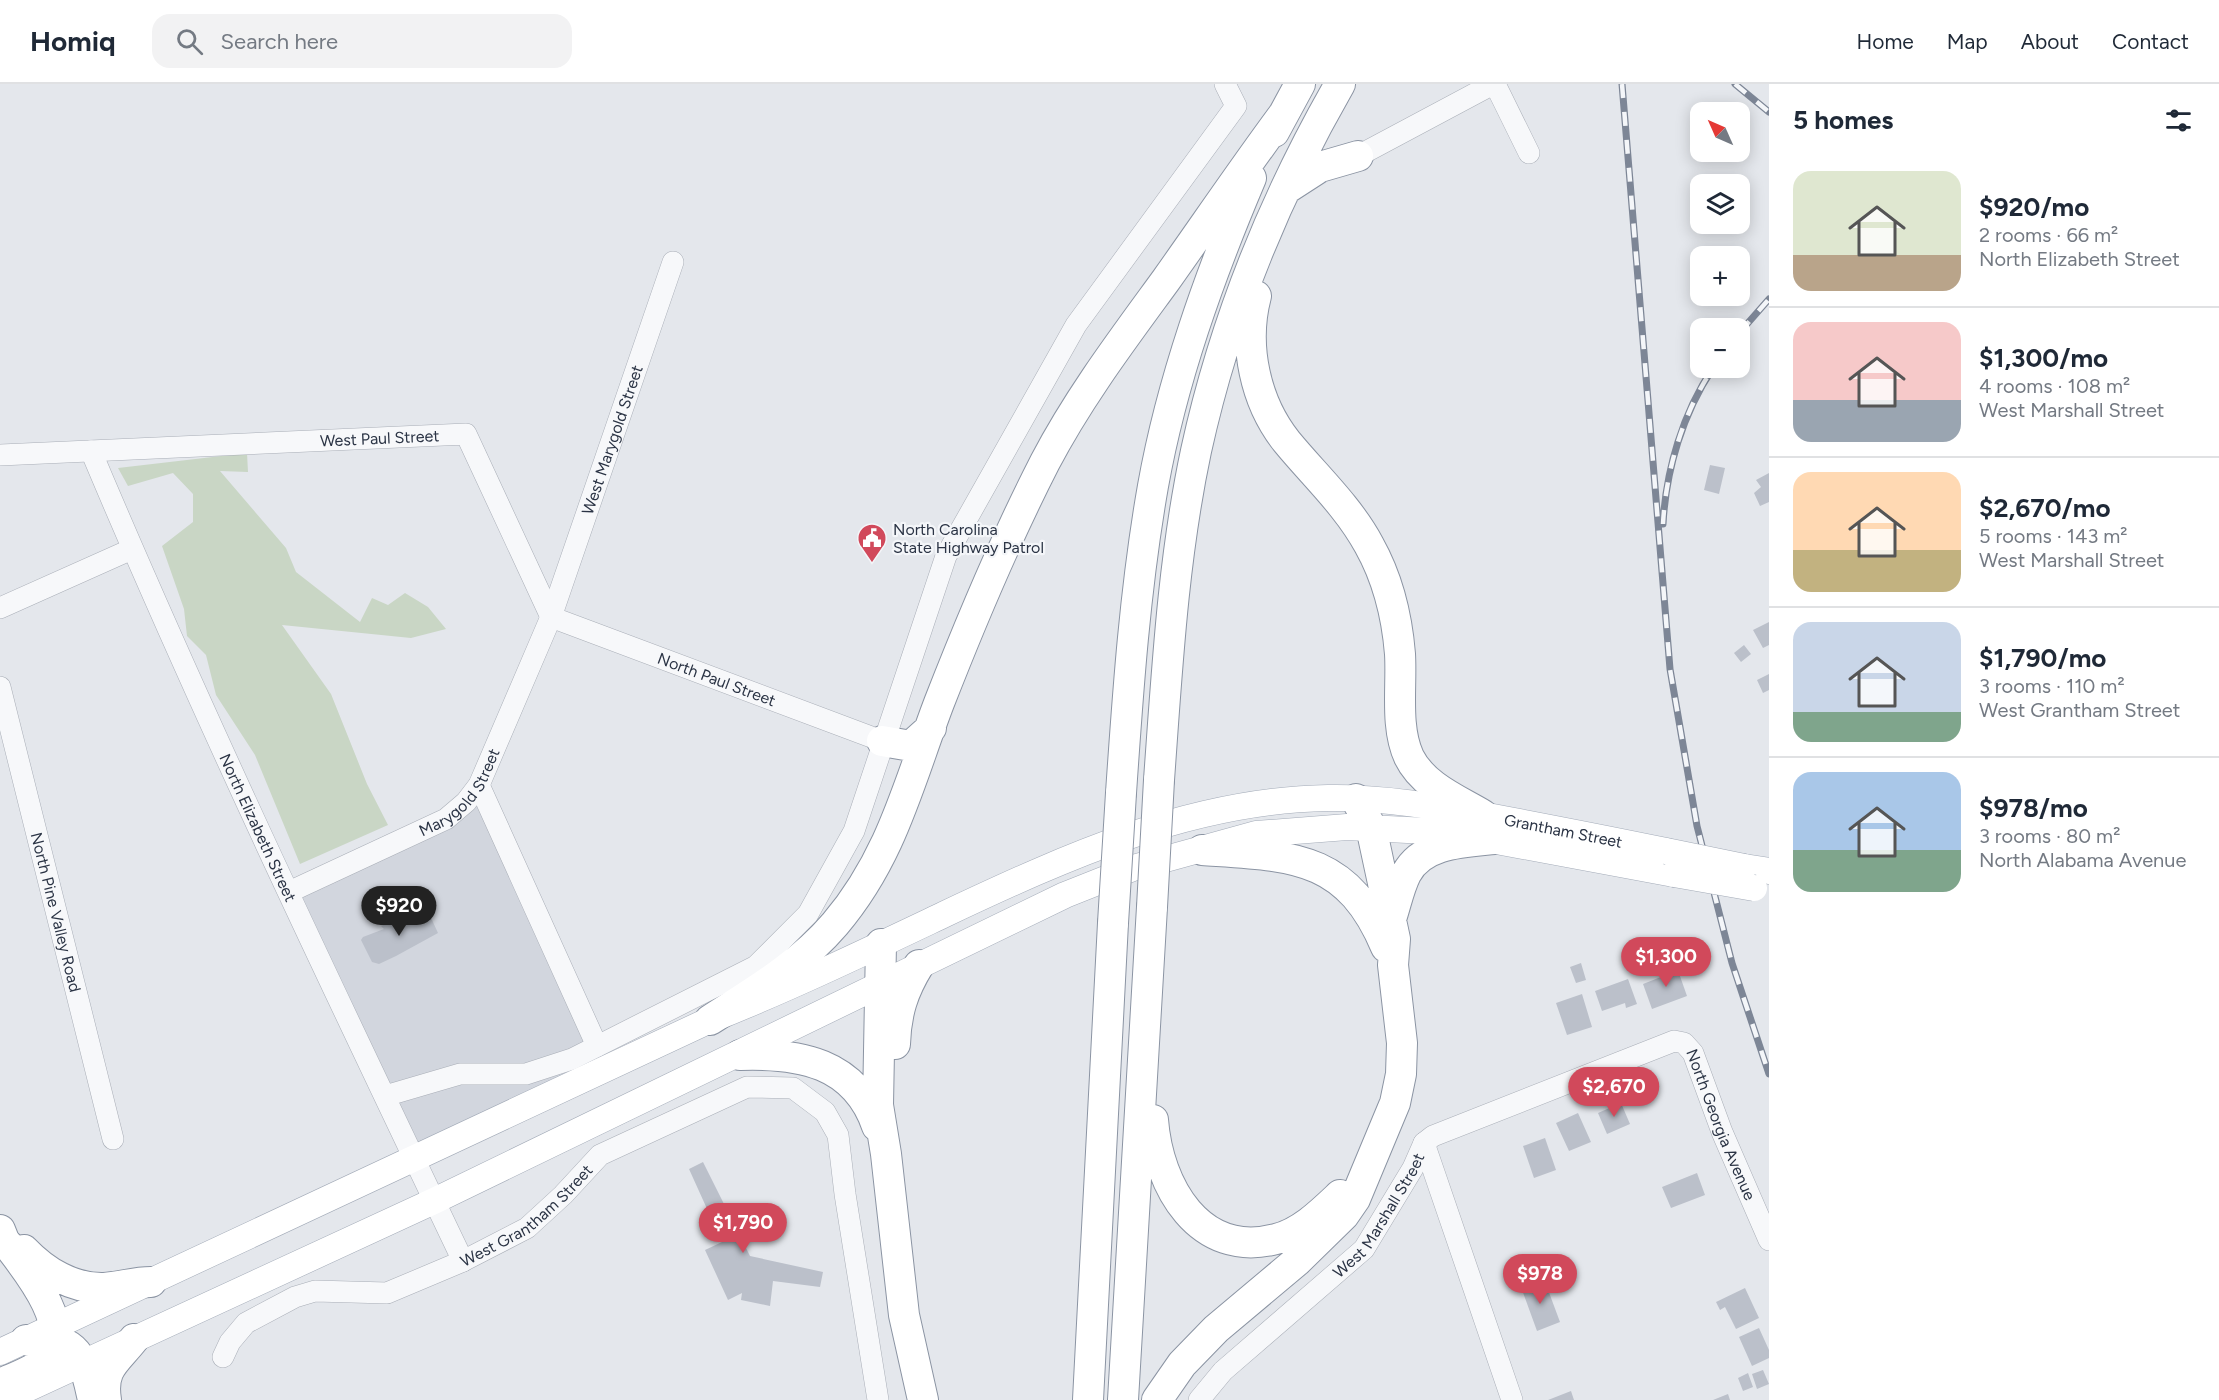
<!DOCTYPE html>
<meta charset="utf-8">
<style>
body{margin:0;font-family:Figtree,sans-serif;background:#f2f2f3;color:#1f2937;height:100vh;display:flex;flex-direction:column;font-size:22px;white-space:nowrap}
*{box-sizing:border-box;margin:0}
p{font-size:20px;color:#747a83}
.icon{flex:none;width:33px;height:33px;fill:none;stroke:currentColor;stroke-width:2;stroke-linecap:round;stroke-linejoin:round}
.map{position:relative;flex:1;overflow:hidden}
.sheet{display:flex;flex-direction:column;background:#fff;width:450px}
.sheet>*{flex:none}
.needle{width:39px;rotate:315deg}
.fabs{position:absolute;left:1690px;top:18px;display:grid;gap:12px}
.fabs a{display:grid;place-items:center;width:60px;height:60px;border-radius:12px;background:#fff;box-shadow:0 3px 15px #0003;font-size:30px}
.price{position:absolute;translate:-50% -51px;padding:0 14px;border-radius:21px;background:#d1495b;color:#fff;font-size:20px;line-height:39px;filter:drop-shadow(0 2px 3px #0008)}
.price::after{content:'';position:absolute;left:50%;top:36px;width:18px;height:14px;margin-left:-9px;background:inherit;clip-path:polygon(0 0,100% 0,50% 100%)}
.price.on{background:#222;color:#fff}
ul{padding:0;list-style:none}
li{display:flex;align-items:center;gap:18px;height:150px;padding:0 24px}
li+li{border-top:2px solid #e0e1e3}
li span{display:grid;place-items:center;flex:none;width:168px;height:120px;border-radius:18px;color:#555}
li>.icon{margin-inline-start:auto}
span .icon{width:72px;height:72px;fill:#fffc;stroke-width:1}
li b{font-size:26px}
h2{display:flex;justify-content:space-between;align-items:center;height:72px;padding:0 24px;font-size:26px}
header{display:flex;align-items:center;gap:36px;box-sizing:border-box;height:84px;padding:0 30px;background:#fff;border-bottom:2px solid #e0e1e3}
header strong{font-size:28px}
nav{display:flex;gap:33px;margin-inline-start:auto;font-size:21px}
.search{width:420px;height:54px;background:#f2f2f3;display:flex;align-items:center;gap:15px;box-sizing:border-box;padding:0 21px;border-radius:18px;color:#747a83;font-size:22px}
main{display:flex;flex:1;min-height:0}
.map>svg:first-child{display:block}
.built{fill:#d2d6de}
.green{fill:#c9d6c5}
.building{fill:#bbc0ca}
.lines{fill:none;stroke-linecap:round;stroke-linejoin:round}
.minor-casing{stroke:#a9aeb7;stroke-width:22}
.major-casing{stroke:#a3abb8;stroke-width:27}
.highway-casing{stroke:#8b94a3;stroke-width:32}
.minor{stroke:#f7f8fa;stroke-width:21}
.major{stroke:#fff;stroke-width:26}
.highway{stroke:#fff;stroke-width:30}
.rail-casing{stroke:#7d8696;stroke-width:7}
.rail{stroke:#f4f6f9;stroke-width:4.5;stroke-dasharray:14;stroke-linecap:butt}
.major-bridge-casing{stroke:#a3abb8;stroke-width:27;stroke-linecap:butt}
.highway-bridge-casing{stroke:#8b94a3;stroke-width:32;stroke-linecap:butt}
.major-bridge{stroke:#fff;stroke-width:26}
.highway-bridge{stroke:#fff;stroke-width:30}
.labels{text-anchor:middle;stroke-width:4.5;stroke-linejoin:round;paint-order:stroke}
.street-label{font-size:16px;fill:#2b3445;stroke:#f4f6f9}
.poi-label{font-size:16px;fill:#2b3445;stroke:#f4f6f9;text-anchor:start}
</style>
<header>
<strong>Homiq</strong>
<div class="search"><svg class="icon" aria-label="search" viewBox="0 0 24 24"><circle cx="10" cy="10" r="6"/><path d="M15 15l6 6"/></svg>Search here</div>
<nav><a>Home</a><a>Map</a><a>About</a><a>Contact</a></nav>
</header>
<main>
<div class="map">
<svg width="1769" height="1316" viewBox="0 0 1769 1316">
<rect width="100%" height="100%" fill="#e4e7ec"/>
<!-- built -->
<path class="built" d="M 479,701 L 607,984 L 413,1076 L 289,808 L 446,735 Z"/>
<!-- green -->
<path class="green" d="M 247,369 L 248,388 L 220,387 L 286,464 L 296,488 L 360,538 L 372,514 L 388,521 L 405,509 L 428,523 L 446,545 L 411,554 L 282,541 L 331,610 L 367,700 L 388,741 L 300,780 L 255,671 L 216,611 L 206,571 L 187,552 L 184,525 L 162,462 L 193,438 L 193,410 L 173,389 L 128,402 L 118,384 Z"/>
<!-- building -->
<path class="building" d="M 1710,381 L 1725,384 L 1719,410 L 1704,406 Z
M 1769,389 L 1769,418 L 1760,422 L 1754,409 L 1761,403 L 1756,396 Z
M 1769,538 L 1769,561 L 1763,564 L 1753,546 Z
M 1744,561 L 1751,570 L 1741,578 L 1734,569 Z
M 1769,590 L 1769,606 L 1763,609 L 1757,596 Z
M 427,825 L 438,849 L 396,872 L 379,880 L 372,878 L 361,856 L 363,853 L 384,845 L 381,842 L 405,831 L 406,835 Z
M 1661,855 L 1664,864 L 1653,867 L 1650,858 Z
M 1675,878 L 1687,912 L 1652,925 L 1643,900 L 1666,891 L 1663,882 Z
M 1581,879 L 1586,896 L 1576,899 L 1570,883 Z
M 1628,895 L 1637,920 L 1626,924 L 1625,919 L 1602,927 L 1595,907 Z
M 1582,910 L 1592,943 L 1567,951 L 1556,919 Z
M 1621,1019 L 1630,1040 L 1607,1050 L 1598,1029 Z
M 1578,1029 L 1591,1058 L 1569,1067 L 1556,1039 Z
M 1545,1054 L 1556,1086 L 1534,1094 L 1523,1062 Z
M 703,1078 L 750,1172 L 823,1188 L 820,1203 L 773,1197 L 770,1222 L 741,1216 L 742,1209 L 728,1216 L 705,1166 L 722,1158 L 689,1085 Z
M 1697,1089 L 1705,1111 L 1671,1124 L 1662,1103 Z
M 1544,1195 L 1560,1238 L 1537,1247 L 1521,1203 Z
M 1745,1204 L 1759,1234 L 1736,1245 L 1725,1223 L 1720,1226 L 1716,1218 Z
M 1759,1244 L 1769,1266 L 1769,1274 L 1752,1282 L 1739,1253 Z
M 1763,1286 L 1769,1300 L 1757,1305 L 1752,1290 Z
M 1748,1289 L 1753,1303 L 1743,1307 L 1738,1294 Z
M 1571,1307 L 1574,1316 L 1548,1316 Z
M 1728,1310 L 1730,1316 L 1713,1316 Z"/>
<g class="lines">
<!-- minor casing -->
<g class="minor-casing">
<g id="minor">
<path d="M 1495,0 L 1529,69"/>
<path d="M 1358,72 L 1493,0"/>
<path id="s1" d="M 91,367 C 206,640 335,909 463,1177"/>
<path id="s2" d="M 0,371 L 466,350 L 551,533"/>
<path d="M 0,524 L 132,465"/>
<path id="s3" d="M 551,533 L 882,657"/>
<path id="s4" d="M 0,603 L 113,1055"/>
<path d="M 479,701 L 597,962"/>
<path id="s5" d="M 289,808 L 446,735 L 466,718 L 479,701 L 551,533 L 673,178"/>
<path d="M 385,1012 L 460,990 L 526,990 L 572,975 L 756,882 L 808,830 L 854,747 L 946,472 L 1076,241 L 1236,22 L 1225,0"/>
<path d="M 1424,1059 L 1512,1316"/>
<path id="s6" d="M 223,1273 L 230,1258 L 246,1239 L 295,1213 L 315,1207 L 387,1209 L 463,1177 L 527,1144 L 563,1111 L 600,1071 L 747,1003 L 793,1004 L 825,1028 L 838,1051 L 845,1110 L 878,1316"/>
<path id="s7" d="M 1199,1316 L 1223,1287 L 1364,1165 L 1413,1084 L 1424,1059 L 1433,1052 L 1674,957 L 1684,959 L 1693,969 L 1722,1048 L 1769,1156"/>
</g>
</g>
<!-- major casing -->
<g class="major-casing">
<g id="major">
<path d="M 1744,783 L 1769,787"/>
<path id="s8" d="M 0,1268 L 710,936 C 790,904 867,867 945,830 C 1066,773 1191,716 1328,714 C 1383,713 1438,723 1493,733 C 1551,744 1608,755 1666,767"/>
<path d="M 3,1316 L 434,1117 L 1065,811 L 1133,784 L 1256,750 L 1347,743 L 1448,748 L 1674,790"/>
</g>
</g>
<!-- highway casing -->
<g class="highway-casing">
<path id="highway" d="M 1274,48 L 1300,0
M 1286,105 L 1320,83 L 1358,72
M 1256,212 C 1243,261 1255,318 1287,358 C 1315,392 1348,422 1369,461 C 1387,493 1397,533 1400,570 C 1402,602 1395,643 1409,673 C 1423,702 1458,716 1483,731
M 882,657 L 911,662 L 931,644
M 1159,696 C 1167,586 1173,475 1196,367 C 1224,239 1275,113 1340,0
M 1121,709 C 1128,606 1135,504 1153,402 C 1172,296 1209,193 1251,94
M 1202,766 C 1291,772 1347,770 1386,863
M 1391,835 C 1396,820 1399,804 1406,790 C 1422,759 1463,758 1494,755
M 881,860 L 878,1021 L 886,1070 L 904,1231 L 923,1316
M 710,936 C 755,907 800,881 835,840 C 892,773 909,698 939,619 C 971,537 1005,456 1045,378 C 1079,313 1123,255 1166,196 C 1205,141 1243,85 1283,31
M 895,960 C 896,929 903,907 919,881
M 740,971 C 799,969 855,978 877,1042
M 1153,1036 C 1158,1102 1199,1175 1276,1155 C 1301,1149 1322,1128 1340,1111
M 0,1146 L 4,1156 C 23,1181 77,1244 46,1276 C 34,1287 15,1293 0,1300
M 24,1166 C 45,1188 73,1205 104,1204 C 120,1203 134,1198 151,1198
M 26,1256 C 35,1259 44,1256 54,1257 C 83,1260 88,1293 93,1316
M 106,1316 C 101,1284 116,1278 134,1255
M 1088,1316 L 1113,839
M 1123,1316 L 1152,823
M 1157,1316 L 1182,1280 L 1216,1245 L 1297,1177 L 1344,1131 L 1355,1115 L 1395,1019 L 1401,990 L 1402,959 L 1393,881 L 1395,855 L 1371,743 L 1356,715"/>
</g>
<!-- minor -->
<use href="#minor" class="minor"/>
<!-- major -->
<use href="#major" class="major"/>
<!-- highway -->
<use href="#highway" class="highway"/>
<!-- rail casing -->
<g class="rail-casing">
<path id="rail" d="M 1622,0 L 1670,585 L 1697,742 L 1732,879 L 1769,990
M 1735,0 L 1769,28
M 1740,248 L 1769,215
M 1663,440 C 1666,385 1683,329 1713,284"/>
</g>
<!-- rail -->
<use href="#rail" class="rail"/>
<!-- major-bridge casing -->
<g class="major-bridge-casing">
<path id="major-bridge" d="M 1666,767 L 1744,783
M 1674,790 L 1754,804"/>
</g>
<!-- highway-bridge casing -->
<g class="highway-bridge-casing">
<path id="highway-bridge" d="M 1152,823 L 1159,696
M 1113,839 L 1121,709"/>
</g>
<!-- major-bridge -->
<use href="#major-bridge" class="major-bridge"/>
<!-- highway-bridge -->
<use href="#highway-bridge" class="highway-bridge"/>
</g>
<!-- icons -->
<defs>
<g id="civic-pin" transform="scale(1.5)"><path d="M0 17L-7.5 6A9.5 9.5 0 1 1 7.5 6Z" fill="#d1495b" stroke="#f4f6f9"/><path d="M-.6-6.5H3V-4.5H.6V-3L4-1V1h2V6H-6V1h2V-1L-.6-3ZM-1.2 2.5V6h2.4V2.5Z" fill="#fff"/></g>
</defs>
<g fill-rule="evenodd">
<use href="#civic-pin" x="872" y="454"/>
</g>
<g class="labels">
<!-- street labels -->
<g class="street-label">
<text dy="6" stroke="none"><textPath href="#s2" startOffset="380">West Paul Street</textPath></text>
<text dy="6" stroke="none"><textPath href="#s5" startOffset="591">West Marygold Street</textPath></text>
<text dy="6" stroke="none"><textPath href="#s3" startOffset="177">North Paul Street</textPath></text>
<text dy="6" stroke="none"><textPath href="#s5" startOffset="202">Marygold Street</textPath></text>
<text dy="6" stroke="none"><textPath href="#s1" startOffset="412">North Elizabeth Street</textPath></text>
<text dy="6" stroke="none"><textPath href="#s8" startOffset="1683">Grantham Street</textPath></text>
<text dy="6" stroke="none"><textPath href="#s4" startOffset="232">North Pine Valley Road</textPath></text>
<text dy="6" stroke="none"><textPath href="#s7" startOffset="717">North Georgia Avenue</textPath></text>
<text dy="6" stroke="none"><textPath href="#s6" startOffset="351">West Grantham Street</textPath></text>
<text dy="6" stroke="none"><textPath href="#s7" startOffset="260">West Marshall Street</textPath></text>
</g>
<!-- poi labels -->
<g class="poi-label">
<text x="893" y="451">North Carolina<tspan x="893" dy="18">State Highway Patrol</tspan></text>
</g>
</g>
</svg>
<div class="fabs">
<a><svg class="needle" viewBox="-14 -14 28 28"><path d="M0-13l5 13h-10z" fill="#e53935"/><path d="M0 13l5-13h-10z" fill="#747a83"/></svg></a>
<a><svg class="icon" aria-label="layers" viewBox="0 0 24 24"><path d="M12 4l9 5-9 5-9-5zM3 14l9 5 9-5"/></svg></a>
<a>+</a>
<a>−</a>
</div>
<b class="price on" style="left:399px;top:853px">$920</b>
<b class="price" style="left:1666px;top:904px">$1,300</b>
<b class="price" style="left:1614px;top:1034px">$2,670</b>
<b class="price" style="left:743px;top:1170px">$1,790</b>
<b class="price" style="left:1540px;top:1221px">$978</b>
</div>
<section class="sheet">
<h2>5 homes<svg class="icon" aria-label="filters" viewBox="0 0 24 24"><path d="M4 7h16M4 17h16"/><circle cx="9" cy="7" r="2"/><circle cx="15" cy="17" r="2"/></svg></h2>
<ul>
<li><span style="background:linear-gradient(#dfe7d0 70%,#b9a48a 0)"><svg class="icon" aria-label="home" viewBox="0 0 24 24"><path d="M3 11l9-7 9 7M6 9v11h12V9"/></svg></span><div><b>$920/mo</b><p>2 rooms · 66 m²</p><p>North Elizabeth Street</p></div></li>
<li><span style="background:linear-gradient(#f6c9c9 65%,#9aa5b1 0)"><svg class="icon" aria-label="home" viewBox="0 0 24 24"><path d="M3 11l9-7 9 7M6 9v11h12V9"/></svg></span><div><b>$1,300/mo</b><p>4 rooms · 108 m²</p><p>West Marshall Street</p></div></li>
<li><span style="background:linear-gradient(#ffd9b3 65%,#c2b280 0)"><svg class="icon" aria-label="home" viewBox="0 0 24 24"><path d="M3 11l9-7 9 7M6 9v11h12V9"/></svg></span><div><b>$2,670/mo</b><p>5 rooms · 143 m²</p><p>West Marshall Street</p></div></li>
<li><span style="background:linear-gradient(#c9d6e8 75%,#7fa58c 0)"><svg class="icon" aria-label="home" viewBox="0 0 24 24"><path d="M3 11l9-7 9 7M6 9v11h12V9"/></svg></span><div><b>$1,790/mo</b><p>3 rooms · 110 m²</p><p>West Grantham Street</p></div></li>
<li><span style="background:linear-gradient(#a9c7e8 65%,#7fa58c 0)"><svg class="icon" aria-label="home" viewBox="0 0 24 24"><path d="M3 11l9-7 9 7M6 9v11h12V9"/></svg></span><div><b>$978/mo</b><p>3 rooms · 80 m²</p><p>North Alabama Avenue</p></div></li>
</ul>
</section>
</main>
